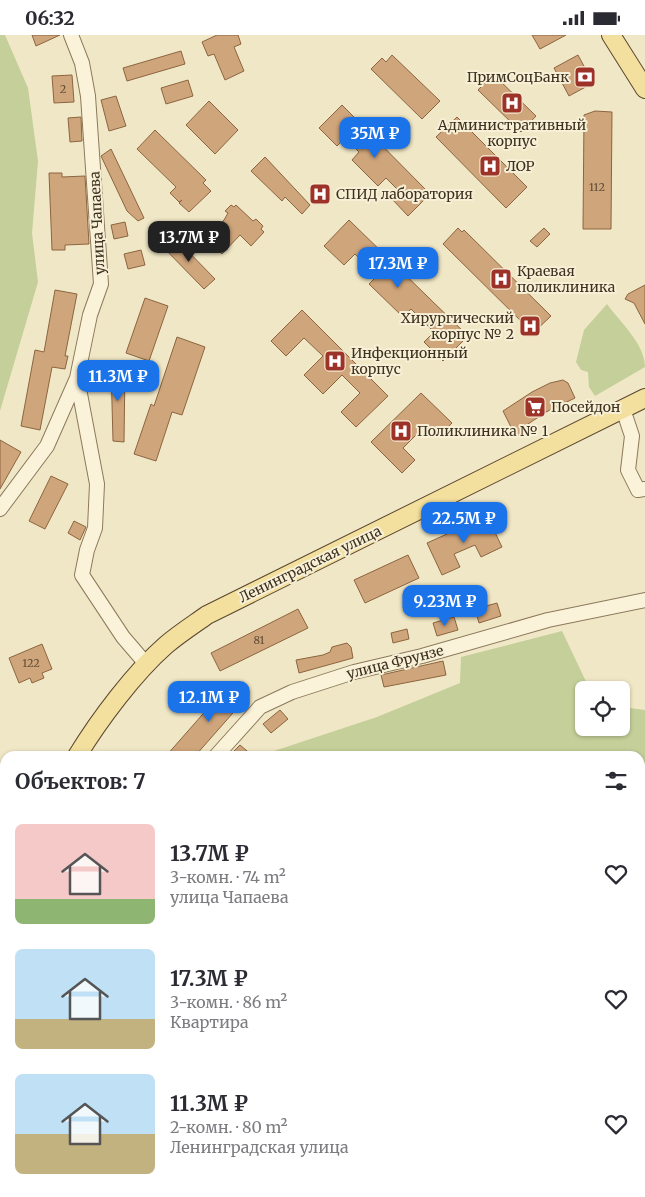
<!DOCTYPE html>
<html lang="ru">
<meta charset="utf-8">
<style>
body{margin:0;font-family:Merriweather,serif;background:#f7f7f7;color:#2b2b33;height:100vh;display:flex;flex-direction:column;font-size:19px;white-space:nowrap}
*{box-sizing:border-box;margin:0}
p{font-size:16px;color:#7c7c81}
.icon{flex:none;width:28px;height:28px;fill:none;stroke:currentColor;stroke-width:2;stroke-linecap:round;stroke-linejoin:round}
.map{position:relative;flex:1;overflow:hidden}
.details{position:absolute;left:0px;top:716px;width:645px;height:446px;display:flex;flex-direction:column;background:#fff;border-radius:15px 15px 0 0;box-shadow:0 1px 4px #0004}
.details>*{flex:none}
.buttons{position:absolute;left:575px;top:646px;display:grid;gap:10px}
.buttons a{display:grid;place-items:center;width:55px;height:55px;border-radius:8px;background:#fff;box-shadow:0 1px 4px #0004;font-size:25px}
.price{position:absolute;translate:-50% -42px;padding:0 11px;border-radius:10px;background:#1a73e8;color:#fff;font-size:16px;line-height:32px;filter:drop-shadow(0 1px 2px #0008)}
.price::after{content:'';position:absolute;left:50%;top:30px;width:15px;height:11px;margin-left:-8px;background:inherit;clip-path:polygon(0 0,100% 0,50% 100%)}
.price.active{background:#222;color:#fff}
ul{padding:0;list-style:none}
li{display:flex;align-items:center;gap:15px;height:125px;padding:0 15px}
li span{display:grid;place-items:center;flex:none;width:140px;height:100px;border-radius:8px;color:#555}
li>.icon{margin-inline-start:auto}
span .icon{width:60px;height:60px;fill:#fffc;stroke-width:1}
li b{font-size:21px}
h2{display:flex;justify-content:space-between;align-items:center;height:60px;padding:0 15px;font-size:21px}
.status{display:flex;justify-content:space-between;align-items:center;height:35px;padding:0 25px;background:#fff;direction:ltr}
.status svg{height:14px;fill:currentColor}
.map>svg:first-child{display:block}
.green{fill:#c4cf99}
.building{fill:#cfa57b;stroke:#8c6540}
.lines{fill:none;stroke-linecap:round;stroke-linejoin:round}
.minor-casing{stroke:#8c795b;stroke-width:16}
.major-casing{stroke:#5a472f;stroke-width:20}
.minor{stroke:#faf3da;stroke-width:14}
.major{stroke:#f3e09e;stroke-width:18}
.labels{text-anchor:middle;stroke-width:4;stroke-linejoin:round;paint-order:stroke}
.number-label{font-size:11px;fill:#614d36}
.poi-label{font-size:14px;fill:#3c301f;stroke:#f7f0d6;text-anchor:start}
.street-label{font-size:14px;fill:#3c301f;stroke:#f7f0d6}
</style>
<div class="status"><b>06:32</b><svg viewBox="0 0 49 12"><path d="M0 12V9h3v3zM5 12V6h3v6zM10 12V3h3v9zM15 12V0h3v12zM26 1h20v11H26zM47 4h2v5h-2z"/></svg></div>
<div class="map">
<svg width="645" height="1162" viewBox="0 0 645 1162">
<rect width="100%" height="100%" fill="#f0e7c6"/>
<!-- green -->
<path class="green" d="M 0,0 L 5,0 L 28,53 L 38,126 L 32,198 L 38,247 L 0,376 Z
M 607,269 C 620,287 645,309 645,332 L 595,361 L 589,352 L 588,337 L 581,335 L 576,327 L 584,295 Z
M 562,596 L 590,655 L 584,655 L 584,692 L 621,692 L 621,672 L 645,675 L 645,737 L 640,736 L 640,721 L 265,721 L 268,718 L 377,682 L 460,648 L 461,622 Z
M 150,1158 L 394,1158 L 396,1162 L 152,1162 Z"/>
<!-- building -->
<path class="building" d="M 32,0 L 60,0 L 36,11 Z
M 217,0 L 238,0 L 241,9 L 234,12 L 244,36 L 225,45 L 214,19 L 208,21 L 202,7 Z
M 532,0 L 566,0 L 540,14 Z
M 181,16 L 185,29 L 127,46 L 123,33 Z
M 392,20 L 440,66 L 422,84 L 371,34 L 382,23 L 386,27 Z
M 578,20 L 593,48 L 569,61 L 554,33 Z
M 493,39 L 536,81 L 521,97 L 478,55 Z
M 72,40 L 74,67 L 54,68 L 52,41 Z
M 188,45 L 193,61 L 166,69 L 161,53 Z
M 116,61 L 126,91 L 109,96 L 101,65 Z
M 209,66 L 238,95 L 215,119 L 186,90 Z
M 342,70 L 430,159 L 408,181 L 392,164 L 399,156 L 386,143 L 378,151 L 352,125 L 359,117 L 345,103 L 337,111 L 319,93 Z
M 595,76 L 612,77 L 611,194 L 583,194 L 584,80 Z
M 81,82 L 82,106 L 70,107 L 68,83 Z
M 457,82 L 527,152 L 506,173 L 436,102 Z
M 155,95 L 206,145 L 203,148 L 211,156 L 189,177 L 179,168 L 182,165 L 179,167 L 170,158 L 176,152 L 137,114 Z
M 111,114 L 144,183 L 138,186 L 127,176 L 101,121 Z
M 265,122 L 310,170 L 302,179 L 285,162 L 282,166 L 251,136 Z
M 49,138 L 62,138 L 62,142 L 85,141 L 89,209 L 65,210 L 65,215 L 52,215 Z
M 231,170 L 234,172 L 236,170 L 253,186 L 256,184 L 263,191 L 261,194 L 264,197 L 251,211 L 240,200 L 222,219 L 206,204 L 224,185 L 228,178 L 225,176 Z
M 349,185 L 468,301 L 443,326 L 424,307 L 434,297 L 411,274 L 403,282 L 369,249 L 377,241 L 355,219 L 344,230 L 324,211 Z
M 125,187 L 128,201 L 114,204 L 111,190 Z
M 458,193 L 462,197 L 464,195 L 551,281 L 533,298 L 443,209 Z
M 544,193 L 550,199 L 537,212 L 530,206 Z
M 177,205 L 215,244 L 204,254 L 161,210 Z
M 141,215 L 145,230 L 128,234 L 124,219 Z
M 645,250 L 645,289 L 634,268 L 625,264 L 628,259 Z
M 55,255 L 77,259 L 65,321 L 68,321 L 65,334 L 52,332 L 40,395 L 21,391 L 35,315 L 44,317 Z
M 145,263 L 168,271 L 149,326 L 126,318 Z
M 302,275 L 388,361 L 356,392 L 341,377 L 360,358 L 342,340 L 323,359 L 304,340 L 323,321 L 304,303 L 286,321 L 271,306 Z
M 177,302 L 205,312 L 182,380 L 172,377 L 156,426 L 134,419 L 151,369 L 154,371 Z
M 111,331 L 125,331 L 124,407 L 113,406 Z
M 563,345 L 568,348 L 575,363 L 546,377 L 522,393 L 524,397 L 516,402 L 503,376 L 532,357 L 550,348 Z
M 421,358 L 452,388 L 438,402 L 426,390 L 403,413 L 415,425 L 402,438 L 371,407 Z
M 0,405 L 21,417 L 0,454 Z
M 51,441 L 68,449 L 45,494 L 29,486 Z
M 487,481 L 502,512 L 481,522 L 475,510 L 454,519 L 460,532 L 442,540 L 427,508 Z
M 74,486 L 86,492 L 80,505 L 68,498 Z
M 408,520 L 419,543 L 365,568 L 354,545 Z
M 497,568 L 501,581 L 479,588 L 475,574 Z
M 298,574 L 308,593 L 220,636 L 211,618 Z
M 454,582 L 458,595 L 437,601 L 433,588 Z
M 407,594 L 409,604 L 393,608 L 391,598 Z
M 347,608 L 351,612 L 353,623 L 299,638 L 296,625 L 323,620 L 330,617 L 332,612 Z
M 42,609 L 52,634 L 42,638 L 44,643 L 32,648 L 30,643 L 19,648 L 9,623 Z
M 443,626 L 446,640 L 384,652 L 381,640 Z
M 231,647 L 247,662 L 195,721 L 166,721 Z
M 280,675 L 288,684 L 271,698 L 263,689 Z
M 240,710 L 253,721 L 229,721 Z"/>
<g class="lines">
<!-- minor casing -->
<g class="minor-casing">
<path id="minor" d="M 77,343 L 97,449 L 95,493 L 87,515 L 82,540 L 123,602 L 147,630
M 623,374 L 632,401 L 628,435 L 638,455 L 645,454
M 0,474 L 47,411 L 77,343 L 90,280 L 101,249 L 88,61 L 82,28 L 71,0
M 216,721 L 260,672 L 292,657 L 354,637 L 422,621 L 548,585 L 645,565
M 0,975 L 5,981
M 640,1015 L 645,1007
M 0,1124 L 5,1135
M 10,1162 L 10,1158
M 557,1162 L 559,1158"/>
</g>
<!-- major casing -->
<g class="major-casing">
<path id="major" d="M 611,0 L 645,54
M 77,721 C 99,685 134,638 166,610 C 179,599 193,590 207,580 L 645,363
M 0,843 L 5,836
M 0,892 L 5,895
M 126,1158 L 128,1162"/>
</g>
<!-- minor -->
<use href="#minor" class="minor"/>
<!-- major -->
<use href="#major" class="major"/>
</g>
<!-- icons -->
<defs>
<g id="bank-square" transform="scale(1.125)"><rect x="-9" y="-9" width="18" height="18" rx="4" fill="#9d3229" stroke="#f7f0d6"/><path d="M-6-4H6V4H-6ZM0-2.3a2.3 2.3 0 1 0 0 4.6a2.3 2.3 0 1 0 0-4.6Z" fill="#fff"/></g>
<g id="hospital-square" transform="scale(1.125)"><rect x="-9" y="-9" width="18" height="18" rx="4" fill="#9d3229" stroke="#f7f0d6"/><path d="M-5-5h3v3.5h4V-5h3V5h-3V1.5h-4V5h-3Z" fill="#fff"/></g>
<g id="supermarket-square" transform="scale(1.125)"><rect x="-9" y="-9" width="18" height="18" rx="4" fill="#9d3229" stroke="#f7f0d6"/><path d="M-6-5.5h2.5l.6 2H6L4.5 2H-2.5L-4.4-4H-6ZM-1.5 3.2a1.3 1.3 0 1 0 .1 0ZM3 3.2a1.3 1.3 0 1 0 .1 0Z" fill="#fff"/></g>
</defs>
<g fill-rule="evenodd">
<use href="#bank-square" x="585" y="42"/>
<use href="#hospital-square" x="512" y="68"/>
<use href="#hospital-square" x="490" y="131"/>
<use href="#hospital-square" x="320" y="159"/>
<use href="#hospital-square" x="501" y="244"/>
<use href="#hospital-square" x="530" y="291"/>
<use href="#hospital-square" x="335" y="326"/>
<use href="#supermarket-square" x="535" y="372"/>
<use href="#hospital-square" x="401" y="396"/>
</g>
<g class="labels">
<!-- number labels -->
<g class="number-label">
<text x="63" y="58">2</text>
<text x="597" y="156">112</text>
<text x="259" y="609">81</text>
<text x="31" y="632">122</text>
</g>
<!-- poi labels -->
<g class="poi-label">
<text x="569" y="47" text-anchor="end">ПримСоцБанк</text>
<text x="512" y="95" text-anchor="middle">Административный<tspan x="512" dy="16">корпус</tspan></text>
<text x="506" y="136">ЛОР</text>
<text x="336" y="164">СПИД лаборатория</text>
<text x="517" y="241">Краевая<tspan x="517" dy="16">поликлиника</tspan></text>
<text x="514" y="288" text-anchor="end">Хирургический<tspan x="514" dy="16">корпус № 2</tspan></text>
<text x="351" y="323">Инфекционный<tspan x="351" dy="16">корпус</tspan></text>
<text x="551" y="377">Посейдон</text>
<text x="417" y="401">Поликлиника № 1</text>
</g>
<!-- street labels -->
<g class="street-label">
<text transform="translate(97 188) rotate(-93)" y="5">улица Чапаева</text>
<text transform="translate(310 529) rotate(-26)" y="5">Ленинградская улица</text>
<text transform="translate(395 627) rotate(-14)" y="5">улица Фрунзе</text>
</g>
</g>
</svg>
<div class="buttons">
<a><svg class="icon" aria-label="locate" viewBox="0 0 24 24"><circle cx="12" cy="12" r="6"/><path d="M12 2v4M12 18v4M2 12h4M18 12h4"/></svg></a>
</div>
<b class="price" style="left:375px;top:124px">35M ₽</b>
<b class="price active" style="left:189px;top:228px">13.7M ₽</b>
<b class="price" style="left:398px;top:254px">17.3M ₽</b>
<b class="price" style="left:118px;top:367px">11.3M ₽</b>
<b class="price" style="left:464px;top:509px">22.5M ₽</b>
<b class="price" style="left:445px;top:592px">9.23M ₽</b>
<b class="price" style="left:209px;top:688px">12.1M ₽</b>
<section class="details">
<h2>Объектов: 7<svg class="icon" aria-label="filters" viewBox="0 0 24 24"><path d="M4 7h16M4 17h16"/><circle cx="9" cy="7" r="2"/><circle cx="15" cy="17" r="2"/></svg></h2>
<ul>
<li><span style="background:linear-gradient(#f6c9c9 75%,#8fb573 0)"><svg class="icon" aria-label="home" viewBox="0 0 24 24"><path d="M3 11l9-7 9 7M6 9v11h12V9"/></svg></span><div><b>13.7M ₽</b><p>3-комн. · 74 m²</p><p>улица Чапаева</p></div><svg class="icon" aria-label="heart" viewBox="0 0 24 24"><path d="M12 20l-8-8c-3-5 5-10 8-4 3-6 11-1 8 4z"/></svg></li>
<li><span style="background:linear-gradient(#bfe0f5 70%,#c2b280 0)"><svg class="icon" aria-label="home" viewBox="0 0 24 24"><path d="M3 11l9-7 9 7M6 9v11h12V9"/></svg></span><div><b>17.3M ₽</b><p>3-комн. · 86 m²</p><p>Квартира</p></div><svg class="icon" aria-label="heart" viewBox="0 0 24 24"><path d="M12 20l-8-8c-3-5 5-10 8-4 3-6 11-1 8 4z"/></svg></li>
<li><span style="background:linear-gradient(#bfe0f5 60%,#c2b280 0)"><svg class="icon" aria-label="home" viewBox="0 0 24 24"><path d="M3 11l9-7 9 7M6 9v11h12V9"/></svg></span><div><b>11.3M ₽</b><p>2-комн. · 80 m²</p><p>Ленинградская улица</p></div><svg class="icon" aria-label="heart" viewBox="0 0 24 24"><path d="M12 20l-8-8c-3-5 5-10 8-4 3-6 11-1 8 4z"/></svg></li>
</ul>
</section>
</div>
